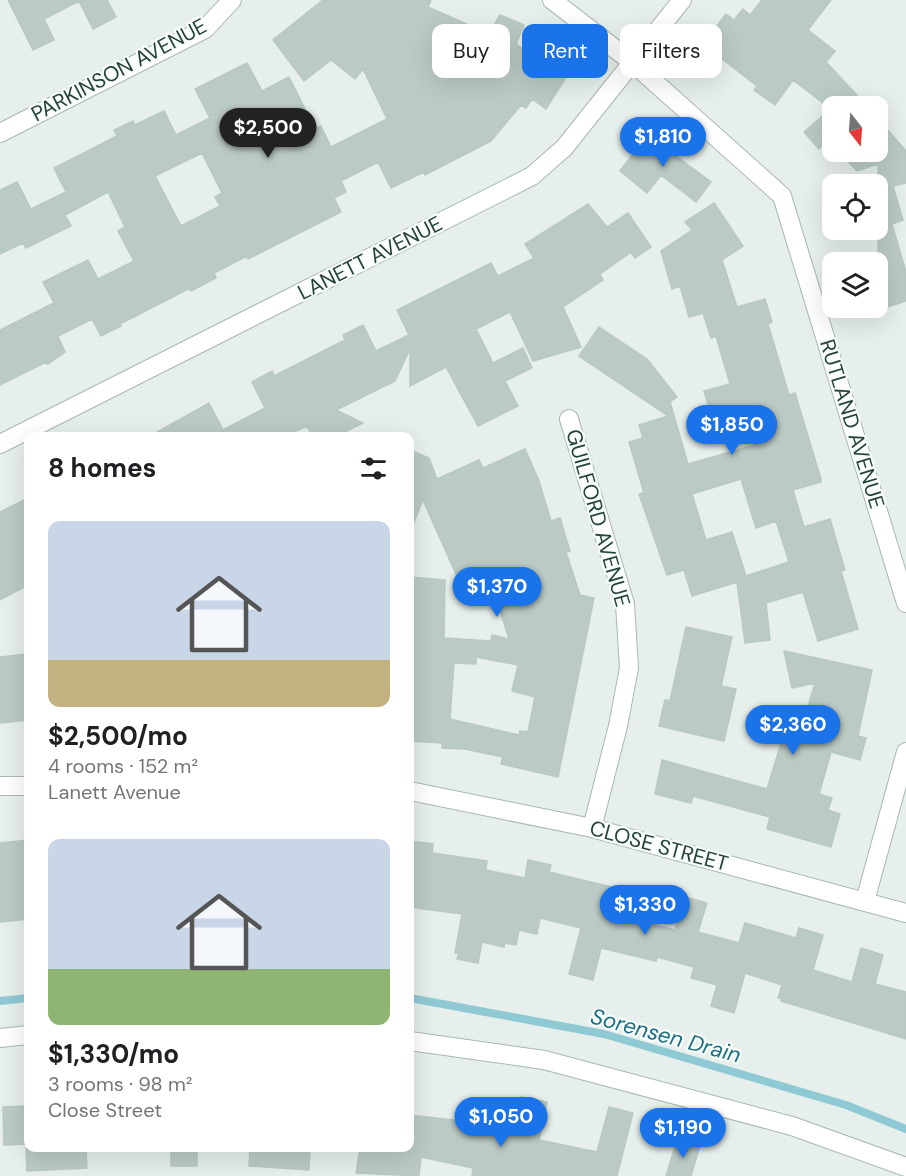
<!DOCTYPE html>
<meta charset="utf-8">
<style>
body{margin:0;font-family:"DM Sans",sans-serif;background:#f6f6f6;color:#202124;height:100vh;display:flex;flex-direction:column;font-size:22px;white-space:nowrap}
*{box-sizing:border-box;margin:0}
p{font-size:20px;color:#757577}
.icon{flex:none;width:33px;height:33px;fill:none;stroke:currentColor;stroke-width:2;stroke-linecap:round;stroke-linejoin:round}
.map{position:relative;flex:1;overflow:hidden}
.drawer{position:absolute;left:24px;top:432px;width:390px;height:720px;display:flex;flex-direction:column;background:#fff;border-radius:12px;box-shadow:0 6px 24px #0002}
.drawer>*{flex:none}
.guide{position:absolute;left:432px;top:24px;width:384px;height:54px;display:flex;gap:12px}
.needle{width:39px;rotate:163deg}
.controls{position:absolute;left:822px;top:96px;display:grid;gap:12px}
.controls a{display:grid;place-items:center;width:66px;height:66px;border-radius:12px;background:#fff;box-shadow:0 6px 24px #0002;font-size:30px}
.price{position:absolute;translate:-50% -51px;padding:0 14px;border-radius:21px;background:#1a73e8;color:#fff;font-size:20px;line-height:39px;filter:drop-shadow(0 2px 3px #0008)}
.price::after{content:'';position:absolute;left:50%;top:36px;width:18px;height:14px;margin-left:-9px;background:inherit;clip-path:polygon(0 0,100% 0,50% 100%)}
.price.on{background:#222;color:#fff}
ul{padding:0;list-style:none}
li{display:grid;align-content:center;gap:12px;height:318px;padding:0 24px}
li span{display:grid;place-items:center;height:186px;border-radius:12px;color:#555}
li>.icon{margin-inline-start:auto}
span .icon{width:108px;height:108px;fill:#fffc;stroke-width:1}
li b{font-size:26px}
h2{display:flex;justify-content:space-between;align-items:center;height:72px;padding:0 24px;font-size:26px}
.pill{padding:0 21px;border-radius:12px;background:#fff;box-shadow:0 6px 24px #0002;font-size:21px;line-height:54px}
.pill.on{background:#1a73e8;color:#fff}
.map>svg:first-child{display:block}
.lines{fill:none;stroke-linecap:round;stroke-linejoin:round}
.stream{stroke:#8ec9d4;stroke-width:8}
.building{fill:#bbcac4;stroke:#b8c9c2;stroke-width:1.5;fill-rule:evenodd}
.minor-casing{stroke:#a8b8b2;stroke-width:20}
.minor{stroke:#fff;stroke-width:18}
.labels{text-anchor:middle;stroke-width:4.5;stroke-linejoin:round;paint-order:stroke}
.street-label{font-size:21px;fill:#24423a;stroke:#f7fbf9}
.water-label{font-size:22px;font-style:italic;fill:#1c6f80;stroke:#f7fbf9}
</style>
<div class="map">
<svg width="906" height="1176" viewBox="0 0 906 1176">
<rect width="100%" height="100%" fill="#e6efeb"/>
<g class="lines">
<!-- stream -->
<path class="stream" d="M 410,998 L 604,1034 L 846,1105 L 906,1129
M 0,1001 L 28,998"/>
</g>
<!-- building -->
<path class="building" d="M 8,0 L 107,0 L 116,17 L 93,29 L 79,1 L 44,19 L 54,40 L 33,50 Z
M 323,0 L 431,0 L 428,7 L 489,34 L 500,15 L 524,25 L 516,44 L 565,79 L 546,109 L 532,99 L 526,108 L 521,105 L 491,141 L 425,175 L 424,172 L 391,188 L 378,162 L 341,181 L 346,192 L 334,198 L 341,212 L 248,259 L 247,256 L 214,273 L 216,278 L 191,291 L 190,288 L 120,324 L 121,326 L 101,336 L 92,319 L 58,336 L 65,352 L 48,364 L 44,363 L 0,385 L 0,330 L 54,303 L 43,282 L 88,260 L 98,279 L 134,261 L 118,231 L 125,227 L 108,192 L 65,215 L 71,226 L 26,248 L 23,243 L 0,254 L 0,190 L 17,182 L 31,209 L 66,192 L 54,168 L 117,136 L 114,130 L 133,121 L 135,125 L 164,111 L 176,135 L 210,118 L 195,89 L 247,63 L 262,91 L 289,77 L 315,129 L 321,126 L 331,147 L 387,119 L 363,69 L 355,79 L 331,60 L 304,81 L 273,40 ZM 202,153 L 222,193 L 215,197 L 220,206 L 181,226 L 155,176 Z
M 762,0 L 831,0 L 808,30 L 835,51 L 826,62 L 867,106 L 827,106 L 793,80 L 775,105 L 754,90 L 757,86 L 703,44 L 726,14 L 734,20 L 743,9 L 750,15 Z
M 832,108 L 832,137 L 819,149 L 804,132 Z
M 878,119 L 906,151 L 906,183 L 893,186 L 903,220 L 892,224 L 906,272 L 906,301 L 878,310 L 878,164 L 857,171 L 839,152 L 878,152 Z
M 652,130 L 680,151 L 676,156 L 711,182 L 696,202 L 661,175 L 647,193 L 620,171 Z
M 714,203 L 743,246 L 722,260 L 737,307 L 765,299 L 772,322 L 768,324 L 789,395 L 795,393 L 821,479 L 821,482 L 793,490 L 804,527 L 830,519 L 845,570 L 841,571 L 858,629 L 818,641 L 803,592 L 766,603 L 770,640 L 745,643 L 737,582 L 692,596 L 684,570 L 667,575 L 639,494 L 644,493 L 629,442 L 643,438 L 639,425 L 668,416 L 579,356 L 599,327 L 647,359 L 677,397 L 670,402 L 688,464 L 755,445 L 742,405 L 711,414 L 704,391 L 730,384 L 716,336 L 711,338 L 703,313 L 689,317 L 680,286 L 672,289 L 661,251 L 692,230 L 685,222 ZM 741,479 L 756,528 L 776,521 L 789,562 L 746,576 L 732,532 L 706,540 L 692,494 Z
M 588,204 L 607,227 L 628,213 L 651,247 L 635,258 L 631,252 L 600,274 L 603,280 L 563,307 L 581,347 L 533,361 L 510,312 L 476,329 L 493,363 L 523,348 L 532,368 L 505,381 L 518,406 L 478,426 L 446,367 L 410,386 L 410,349 L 395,381 L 336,410 L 363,423 L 336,436 L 312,436 L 307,426 L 285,436 L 150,436 L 209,403 L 223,430 L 265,408 L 252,382 L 272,371 L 274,376 L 345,340 L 343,335 L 363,325 L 376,351 L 409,335 L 397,310 L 491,263 L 498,276 L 534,258 L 525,244 Z
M 525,449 L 539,481 L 551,521 L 560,518 L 570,551 L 566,552 L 580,595 L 594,598 L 558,777 L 501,764 L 503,757 L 465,749 L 442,748 L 442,743 L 410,741 L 410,577 L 445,580 L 444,638 L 491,641 L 492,635 L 509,639 L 488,573 L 460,583 L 423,500 L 410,532 L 410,450 L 429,458 L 437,479 L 479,460 L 483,468 ZM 476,657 L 518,665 L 512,691 L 535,697 L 528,732 L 520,731 L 519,735 L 450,719 L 454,663 L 476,664 Z
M 28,498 L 28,585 L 0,600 L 0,512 Z
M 686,627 L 732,637 L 721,686 L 736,689 L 724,741 L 659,726 L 665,700 L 670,701 Z
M 784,651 L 872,670 L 858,736 L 866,738 L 860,760 L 831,752 L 819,794 L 832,798 L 828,810 L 840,814 L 831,847 L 767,829 L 770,817 L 693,796 L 691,803 L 655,794 L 662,760 L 767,789 L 782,740 L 797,744 L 815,683 L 792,688 Z
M 27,654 L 28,720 L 0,723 L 0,657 Z
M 28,840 L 28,919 L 0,922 L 0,843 Z
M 410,841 L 433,844 L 432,853 L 487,861 L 486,870 L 525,878 L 528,860 L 551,865 L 549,872 L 620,889 L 621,885 L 646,891 L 639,921 L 675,930 L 685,897 L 707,903 L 698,932 L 739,943 L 745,923 L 796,938 L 799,928 L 823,935 L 813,970 L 852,982 L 861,948 L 883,955 L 875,984 L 906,992 L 906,1039 L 781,1001 L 782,999 L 778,998 L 782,985 L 745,973 L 734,1013 L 711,1006 L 717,985 L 691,978 L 694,967 L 657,957 L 656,961 L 601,948 L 593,980 L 569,974 L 581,928 L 540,918 L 537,934 L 519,930 L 516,945 L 505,943 L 504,947 L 482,942 L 478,963 L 457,959 L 459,953 L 455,953 L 462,914 L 410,907 Z
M 521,1097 L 547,1102 L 539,1140 L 597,1152 L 609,1107 L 633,1113 L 617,1176 L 472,1176 L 473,1168 L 421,1157 L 419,1176 L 356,1173 L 360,1148 L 410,1148 L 410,1115 L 462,1121 L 514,1131 Z
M 28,1106 L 28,1144 L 4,1145 L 3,1107 Z
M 677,1140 L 700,1146 L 691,1176 L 666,1176 Z
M 26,1148 L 86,1148 L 87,1168 L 27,1171 Z
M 171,1148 L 197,1148 L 197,1166 L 171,1166 Z
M 250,1148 L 310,1148 L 309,1170 L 249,1166 Z"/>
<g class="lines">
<!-- minor casing -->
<g class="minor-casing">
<path id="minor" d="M 552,0 L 632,62 L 782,196 L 906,603
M 0,133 L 205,29 L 232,0
M 569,419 L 625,604 L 629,668 L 618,726 L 592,828
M 0,444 L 532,176 L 564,148 L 682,0
M 0,786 L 28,786
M 410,791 L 592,828 L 906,913
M 865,901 L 906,752
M 0,1038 L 28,1035
M 410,1041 L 544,1060 L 792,1126 L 906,1167"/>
</g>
<!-- minor -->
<use href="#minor" class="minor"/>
</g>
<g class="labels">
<!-- street labels -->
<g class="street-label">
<text transform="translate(119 70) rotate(-28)" y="7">PARKINSON AVENUE</text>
<text transform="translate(370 258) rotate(-27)" y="7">LANETT AVENUE</text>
<text transform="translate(852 424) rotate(73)" y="7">RUTLAND AVENUE</text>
<text transform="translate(598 518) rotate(74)" y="7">GUILFORD AVENUE</text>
<text transform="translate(659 846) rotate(15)" y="7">CLOSE STREET</text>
</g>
<!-- water labels -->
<g class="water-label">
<text transform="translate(666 1035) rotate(15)" y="8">Sorensen Drain</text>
</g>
</g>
</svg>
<div class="controls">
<a><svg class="needle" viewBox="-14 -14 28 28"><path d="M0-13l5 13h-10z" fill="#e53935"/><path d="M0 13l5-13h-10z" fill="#757577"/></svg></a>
<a><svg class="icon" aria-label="locate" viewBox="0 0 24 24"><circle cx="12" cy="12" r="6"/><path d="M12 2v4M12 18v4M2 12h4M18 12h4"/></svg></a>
<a><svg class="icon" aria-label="layers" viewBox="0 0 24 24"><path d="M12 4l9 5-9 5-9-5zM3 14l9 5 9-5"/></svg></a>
</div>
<b class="price on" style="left:268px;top:159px">$2,500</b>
<b class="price" style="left:663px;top:168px">$1,810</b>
<b class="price" style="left:732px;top:456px">$1,850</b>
<b class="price" style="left:497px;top:618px">$1,370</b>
<b class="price" style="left:793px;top:756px">$2,360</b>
<b class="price" style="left:645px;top:936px">$1,330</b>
<b class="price" style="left:501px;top:1148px">$1,050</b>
<b class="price" style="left:683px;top:1159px">$1,190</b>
<div class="guide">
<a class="pill">Buy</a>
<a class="pill on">Rent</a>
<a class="pill">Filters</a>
</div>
<section class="drawer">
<h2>8 homes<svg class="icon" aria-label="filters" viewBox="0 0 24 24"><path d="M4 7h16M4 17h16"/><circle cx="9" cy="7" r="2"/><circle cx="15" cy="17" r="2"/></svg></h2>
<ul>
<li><span style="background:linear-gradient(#c9d6e8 75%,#c2b280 0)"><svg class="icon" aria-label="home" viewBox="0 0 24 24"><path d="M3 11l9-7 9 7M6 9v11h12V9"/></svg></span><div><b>$2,500/mo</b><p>4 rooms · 152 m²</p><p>Lanett Avenue</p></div></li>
<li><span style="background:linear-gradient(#c9d6e8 70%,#8fb573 0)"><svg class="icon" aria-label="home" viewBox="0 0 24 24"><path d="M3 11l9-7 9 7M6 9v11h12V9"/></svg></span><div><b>$1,330/mo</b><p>3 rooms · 98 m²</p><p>Close Street</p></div></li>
</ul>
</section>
</div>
